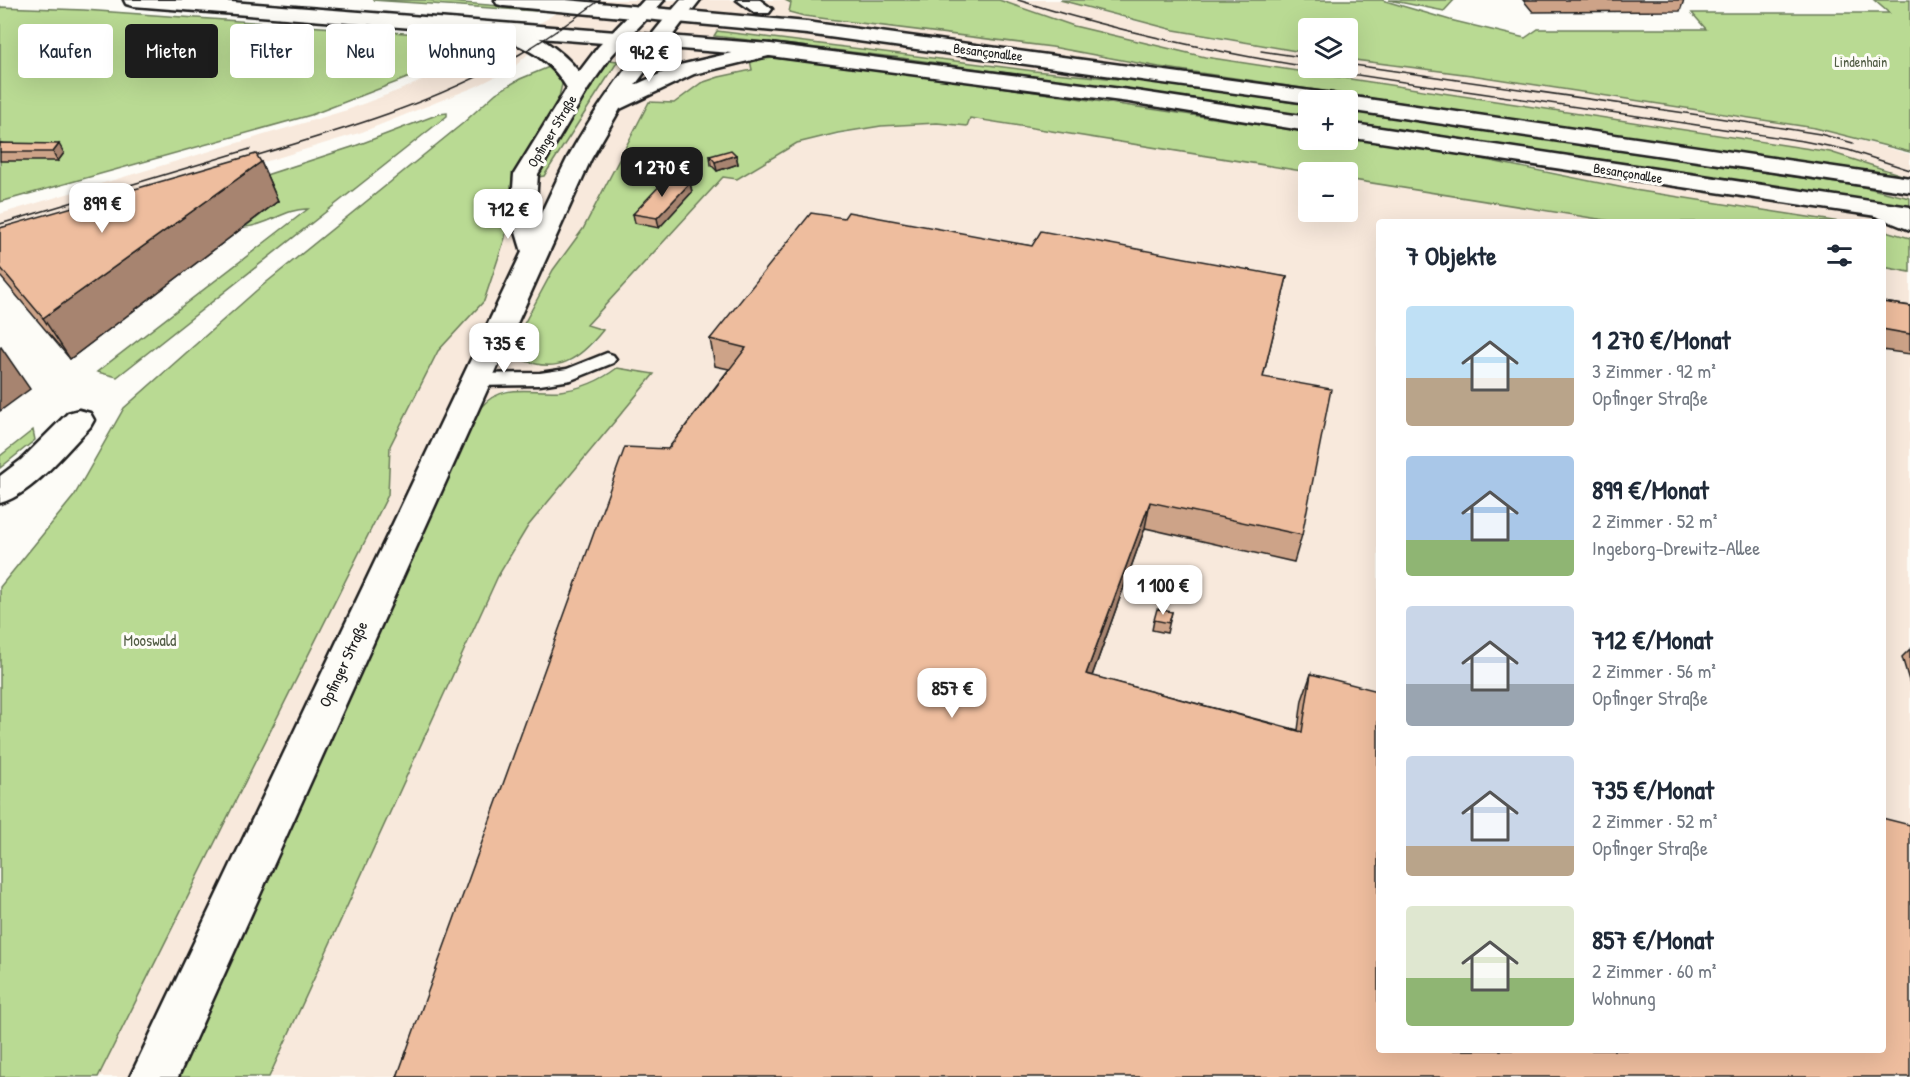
<!DOCTYPE html>
<html lang="de">
<meta charset="utf-8">
<style>
body{margin:0;font-family:"Patrick Hand",sans-serif;background:#f2f2f3;color:#1f2937;height:100vh;display:flex;flex-direction:column;font-size:22px;white-space:nowrap}
*{box-sizing:border-box;margin:0}
p{font-size:20px;color:#747a83}
.icon{flex:none;width:33px;height:33px;fill:none;stroke:currentColor;stroke-width:2;stroke-linecap:round;stroke-linejoin:round}
.map{position:relative;flex:1;overflow:hidden}
.side{position:absolute;left:1376px;top:219px;width:510px;height:834px;display:flex;flex-direction:column;background:#fff;border-radius:6px;box-shadow:0 6px 24px #0002}
.side>*{flex:none}
.banner{position:absolute;left:18px;top:24px;width:570px;height:54px;display:flex;gap:12px}
.tools{position:absolute;left:1298px;top:18px;display:grid;gap:12px}
.tools a{display:grid;place-items:center;width:60px;height:60px;border-radius:6px;background:#fff;box-shadow:0 6px 24px #0002;font-size:30px}
.price{position:absolute;translate:-50% -51px;padding:0 14px;border-radius:12px;background:#fff;color:#222;font-size:20px;line-height:39px;filter:drop-shadow(0 2px 3px #0008)}
.price::after{content:'';position:absolute;left:50%;top:36px;width:18px;height:14px;margin-left:-9px;background:inherit;clip-path:polygon(0 0,100% 0,50% 100%)}
.price.current{background:#1c1c1c;color:#fff}
ul{padding:0;list-style:none}
li{display:flex;align-items:center;gap:18px;height:150px;padding:0 30px}
li span{display:grid;place-items:center;flex:none;width:168px;height:120px;border-radius:6px;color:#555}
li>.icon{margin-inline-start:auto}
span .icon{width:72px;height:72px;fill:#fffc;stroke-width:1}
li b{font-size:26px}
h2{display:flex;justify-content:space-between;align-items:center;height:72px;padding:0 30px;font-size:26px}
.chip{padding:0 21px;border-radius:6px;background:#fff;box-shadow:0 6px 24px #0002;font-size:21px;line-height:54px}
.chip.current{background:#1c1c1c;color:#fff}
.map>svg:first-child{display:block}
.built{fill:#f8e9dc;fill-rule:evenodd}
.green{fill:#b9da93;stroke:#6a7b58;stroke-width:1.5}
.lines{fill:none;stroke-linecap:round;stroke-linejoin:round}
.service-casing{stroke:#1c1c1c;stroke-width:5}
.minor-casing{stroke:#1c1c1c;stroke-width:5}
.tertiary-casing{stroke:#1c1c1c;stroke-width:5}
.secondary-casing{stroke:#1c1c1c;stroke-width:5}
.primary-casing{stroke:#1c1c1c;stroke-width:5}
.service{fill:#fdfcf7;fill-rule:evenodd}
.minor{fill:#fdfcf7;fill-rule:evenodd}
.tertiary{fill:#fdfcf7;fill-rule:evenodd}
.secondary{fill:#fdfcf7;fill-rule:evenodd}
.primary{fill:#fdfcf7;fill-rule:evenodd}
.tram{stroke:#1c1c1c;stroke-width:1.5}
.wall{fill:#cda388;stroke:#1c1c1c;stroke-width:1.5}
.shaded-wall{fill:#a7846f;stroke:#1c1c1c;stroke-width:1.5}
.building{fill:#eebd9e;stroke:#1c1c1c;stroke-width:1.5}
.labels{text-anchor:middle;stroke-width:6;stroke-linejoin:round;paint-order:stroke}
.far-street-label{font-size:14px;fill:#1c1c1c;stroke:#fdfcf7}
.far-park-label{font-size:14px;fill:#535e46;stroke:#fdfcf7}
.park-label{font-size:16px;fill:#535e46;stroke:#fdfcf7}
.street-label{font-size:16px;fill:#1c1c1c;stroke:#fdfcf7}
</style>
<div class="map">
<svg width="1910" height="1077" viewBox="0 0 1910 1077">
<rect width="100%" height="100%" fill="#fdfcf7"/>
<filter id="ink" filterUnits="userSpaceOnUse"><feTurbulence type="fractalNoise" baseFrequency=".0167" numOctaves="2"/><feDisplacementMap in="SourceGraphic" scale="12" xChannelSelector="R" yChannelSelector="G"/><feConvolveMatrix kernelMatrix="1 2 1 2 8 2 1 2 1" color-interpolation-filters="sRGB"/></filter>
<g filter="url(#ink)">
<!-- built -->
<path class="built" d="M 573,0 L 785,0 L 804,16 L 1053,47 L 1159,67 L 1904,176 L 1881,167 L 1578,114 L 1205,57 L 1074,26 L 999,0 L 1060,0 L 1131,20 L 1214,38 L 1308,53 L 1308,68 L 1347,68 L 1347,59 L 1471,75 L 1815,128 L 1910,154 L 1910,198 L 1863,187 L 1347,110 L 1347,100 L 1308,100 L 1308,105 L 1180,85 L 1034,71 L 717,31 L 714,36 L 902,58 L 1308,116 L 1308,132 L 939,78 L 800,60 L 751,60 L 752,70 L 719,77 L 701,83 L 674,104 L 649,103 L 583,229 L 553,270 L 514,343 L 569,363 L 591,346 L 603,330 L 587,326 L 724,176 L 737,179 L 797,143 L 880,126 L 937,123 L 966,126 L 970,118 L 1308,172 L 1308,212 L 1347,212 L 1347,179 L 1617,222 L 1378,222 L 1378,1050 L 1882,1050 L 1883,267 L 1910,272 L 1910,1077 L 269,1077 L 498,576 L 528,526 L 654,374 L 617,368 L 588,384 L 562,391 L 506,390 L 488,399 L 481,407 L 174,1077 L 98,1077 L 388,495 L 390,446 L 438,351 L 484,301 L 505,238 L 514,176 L 559,97 L 554,65 L 531,51 L 513,68 L 477,86 L 362,132 L 0,243 L 0,214 L 347,110 L 410,86 L 478,55 L 547,19 ZM 609,60 L 618,61 L 544,176 L 560,134 Z
M 1347,122 L 1910,207 L 1910,238 L 1883,230 L 1882,222 L 1840,222 L 1634,190 L 1501,161 L 1347,138 Z"/>
<!-- green -->
<path class="green" d="M 372,0 L 425,0 L 539,9 L 536,11 Z
M 785,0 L 999,0 L 1074,26 L 1205,57 L 1830,152 L 1908,177 L 1159,67 L 1052,47 L 804,16 L 789,12 L 791,3 Z
M 1060,0 L 1382,0 L 1450,20 L 1525,38 L 1538,29 L 1706,29 L 1692,13 L 1889,13 L 1874,0 L 1910,0 L 1910,152 L 1815,128 L 1471,75 L 1347,59 L 1347,28 L 1308,28 L 1308,53 L 1174,30 Z
M 1389,0 L 1454,0 L 1444,11 Z
M 0,7 L 84,10 L 489,39 L 449,55 L 444,64 L 311,115 L 0,202 Z
M 717,31 L 1034,71 L 1180,85 L 1308,105 L 1308,116 L 902,58 L 714,36 Z
M 775,58 L 939,78 L 1308,132 L 1308,140 L 1347,138 L 1446,152 L 1634,190 L 1840,222 L 1617,222 L 1347,179 L 1347,172 L 1308,172 L 970,118 L 967,126 L 937,123 L 881,126 L 838,133 L 797,143 L 737,179 L 723,177 L 587,325 L 603,330 C 580,359 557,376 519,358 L 514,343 L 518,335 L 553,270 L 583,229 L 649,102 L 674,103 L 701,83 L 719,77 L 752,70 L 750,60 Z
M 610,60 L 618,61 L 544,176 L 538,177 L 560,134 Z
M 554,65 L 563,80 L 559,97 L 514,176 L 505,238 L 484,301 L 438,351 L 390,446 L 388,495 L 98,1077 L 0,1077 L 0,587 L 74,496 L 124,408 L 257,290 L 462,124 L 496,93 L 520,79 Z
M 1347,110 L 1863,187 L 1910,198 L 1910,207 L 1347,122 Z
M 447,113 L 447,116 L 117,377 L 97,372 L 308,209 C 286,208 267,226 245,227 L 278,201 L 260,177 L 355,146 L 439,114 Z
M 1882,230 L 1910,238 L 1910,272 L 1883,267 Z
M 617,368 L 654,374 L 528,526 L 498,576 L 269,1077 L 174,1077 L 412,543 L 481,407 C 503,382 531,393 560,391 C 580,389 601,380 617,368 Z
M 33,430 L 35,440 L 0,468 L 0,456 Z"/>
<g class="lines">
<!-- service casing -->
<g class="service-casing">
<path id="service" d="M 1868,203 L 1910,219 L 1910,230 L 1863,211 L 1860,208 L 1863,205 Z
M 607,353 L 613,355 L 616,359 L 613,363 L 571,380 L 540,385 L 476,386 L 470,384 L 467,380 L 470,376 L 476,374 L 540,373 L 567,369 Z"/>
</g>
<!-- minor casing -->
<g class="minor-casing">
<path id="minor" d="M 79,410 L 90,413 L 94,420 L 90,427 C 66,451 33,494 0,503 L 0,476 L 21,460 L 68,413 Z"/>
</g>
<!-- tertiary casing -->
<g class="tertiary-casing">
<path id="tertiary" d="M 644,0 L 664,0 L 650,16 L 636,16 L 633,12 Z
M 681,0 L 700,0 L 685,19 L 671,19 L 668,15 Z
M 737,0 L 760,0 L 772,9 L 769,13 L 755,13 Z"/>
</g>
<!-- secondary casing -->
<g class="secondary-casing">
<path id="secondary" d="M 643,6 L 650,8 L 653,12 L 612,55 L 588,89 L 538,174 L 535,216 L 537,222 C 547,201 557,179 567,159 C 596,106 633,57 671,11 L 685,11 L 688,15 L 635,85 L 680,65 L 770,44 L 777,46 L 780,50 L 777,54 L 694,74 L 620,109 L 591,159 L 178,1077 L 130,1077 L 522,252 L 511,216 L 514,174 L 567,88 C 551,60 530,50 501,37 L 498,33 L 501,29 C 526,22 565,53 579,72 L 598,47 L 636,8 Z"/>
</g>
<!-- primary casing -->
<g class="primary-casing">
<path id="primary" d="M 124,0 L 206,0 L 770,44 L 1129,90 L 1308,117 L 1308,131 L 1129,102 L 770,56 L 133,6 L 126,4 Z
M 495,0 L 566,0 L 807,22 L 1333,94 L 1342,98 L 1347,96 L 1910,178 L 1910,192 L 1347,110 L 1347,100 L 1308,100 L 1308,103 L 807,34 L 504,6 L 497,4 Z
M 1347,123 L 1910,207 L 1910,221 L 1347,137 Z"/>
</g>
<!-- service -->
<use href="#service" class="service"/>
<!-- minor -->
<use href="#minor" class="minor"/>
<!-- tertiary -->
<use href="#tertiary" class="tertiary"/>
<!-- secondary -->
<use href="#secondary" class="secondary"/>
<!-- primary -->
<use href="#primary" class="primary"/>
<!-- tram -->
<path class="tram" d="M 1018,0 C 1169,48 1323,71 1480,93 C 1588,108 1695,125 1803,141 L 1848,150 L 1910,170
M 1261,51 L 1308,58
M 1347,64 L 1699,115 L 1820,134 L 1853,143
M 241,160 C 336,132 434,104 520,54 C 548,38 574,19 600,0
M 0,224 L 250,149"/>
</g>
<!-- wall -->
<path class="wall" d="M 1523,0 L 1684,0 L 1680,11 L 1533,12 Z
M 0,143 L 64,153 L 58,161 L 0,161 Z
M 736,155 L 738,164 L 717,171 L 711,165 L 710,156 Z
M 261,162 L 278,201 L 70,359 L 0,276 L 0,228 Z
M 690,183 L 692,192 L 659,228 L 635,223 L 633,214 Z
M 844,218 L 1032,246 L 1287,277 L 1263,377 L 1302,535 L 1294,562 L 1145,528 L 1092,676 L 1298,730 L 1302,700 L 1311,674 L 1378,1050 L 397,1077 L 668,449 L 729,369 L 715,366 L 710,339 Z
M 1882,302 L 1910,306 L 1910,354 L 1882,350 Z
M 1172,612 L 1167,633 L 1152,630 L 1154,620 Z
M 1910,649 L 1910,684 L 1902,657 Z"/>
<!-- shaded-wall -->
<path class="shaded-wall" d="M 59,144 L 64,153 L 58,161 L 53,152 Z
M 736,155 L 738,164 L 717,171 L 715,162 Z
M 261,162 L 278,201 L 70,359 L 43,318 Z
M 690,183 L 692,192 L 659,228 L 657,218 Z
M 1,347 L 30,389 L 0,411 L 0,348 Z
M 1150,502 L 1145,528 L 1083,701 L 1086,674 Z"/>
<!-- building -->
<path class="building" d="M 0,143 L 59,144 L 53,152 L 0,152 Z
M 731,150 L 736,155 L 715,162 L 710,156 Z
M 256,154 L 261,162 L 43,318 L 0,267 L 0,228 Z
M 667,178 L 690,183 L 657,218 L 633,214 Z
M 848,212 L 1032,246 L 1041,231 L 1287,277 L 1263,377 L 1331,389 L 1302,535 L 1150,502 L 1086,674 L 1302,732 L 1311,674 L 1378,691 L 1378,1050 L 1882,1050 L 1882,818 L 1910,825 L 1910,1077 L 397,1077 L 625,447 L 668,449 L 746,348 L 710,339 L 811,213 L 844,218 Z
M 1882,302 L 1910,306 L 1910,334 L 1882,329 Z
M 1157,609 L 1172,612 L 1169,623 L 1154,620 Z"/>
</g>
<g class="labels">
<!-- far-street labels -->
<g class="far-street-label">
<text transform="translate(988 52) rotate(7)" y="5">Besançonallee</text>
<text transform="translate(552 131) rotate(-59)" y="5">Opfinger Straße</text>
<text transform="translate(1628 173) rotate(9)" y="5">Besançonallee</text>
</g>
<!-- far-park labels -->
<g class="far-park-label">
<text x="1861" y="67">Lindenhain</text>
</g>
<!-- park labels -->
<g class="park-label">
<text x="150" y="646">Mooswald</text>
</g>
<!-- street labels -->
<g class="street-label">
<text transform="translate(343 664) rotate(-65)" y="6">Opfinger Straße</text>
</g>
</g>
</svg>
<div class="tools">
<a><svg class="icon" aria-label="layers" viewBox="0 0 24 24"><path d="M12 4l9 5-9 5-9-5zM3 14l9 5 9-5"/></svg></a>
<a>+</a>
<a>−</a>
</div>
<b class="price" style="left:649px;top:83px">942 €</b>
<b class="price current" style="left:662px;top:198px">1 270 €</b>
<b class="price" style="left:102px;top:234px">899 €</b>
<b class="price" style="left:508px;top:240px">712 €</b>
<b class="price" style="left:504px;top:374px">735 €</b>
<b class="price" style="left:1163px;top:616px">1 100 €</b>
<b class="price" style="left:952px;top:719px">857 €</b>
<div class="banner">
<a class="chip">Kaufen</a>
<a class="chip current">Mieten</a>
<a class="chip">Filter</a>
<a class="chip">Neu</a>
<a class="chip">Wohnung</a>
</div>
<section class="side">
<h2>7 Objekte<svg class="icon" aria-label="filters" viewBox="0 0 24 24"><path d="M4 7h16M4 17h16"/><circle cx="9" cy="7" r="2"/><circle cx="15" cy="17" r="2"/></svg></h2>
<ul>
<li><span style="background:linear-gradient(#bfe0f5 60%,#b9a48a 0)"><svg class="icon" aria-label="home" viewBox="0 0 24 24"><path d="M3 11l9-7 9 7M6 9v11h12V9"/></svg></span><div><b>1 270 €/Monat</b><p>3 Zimmer · 92 m²</p><p>Opfinger Straße</p></div></li>
<li><span style="background:linear-gradient(#a9c7e8 70%,#8fb573 0)"><svg class="icon" aria-label="home" viewBox="0 0 24 24"><path d="M3 11l9-7 9 7M6 9v11h12V9"/></svg></span><div><b>899 €/Monat</b><p>2 Zimmer · 52 m²</p><p>Ingeborg-Drewitz-Allee</p></div></li>
<li><span style="background:linear-gradient(#c9d6e8 65%,#9aa5b1 0)"><svg class="icon" aria-label="home" viewBox="0 0 24 24"><path d="M3 11l9-7 9 7M6 9v11h12V9"/></svg></span><div><b>712 €/Monat</b><p>2 Zimmer · 56 m²</p><p>Opfinger Straße</p></div></li>
<li><span style="background:linear-gradient(#c9d6e8 75%,#b9a48a 0)"><svg class="icon" aria-label="home" viewBox="0 0 24 24"><path d="M3 11l9-7 9 7M6 9v11h12V9"/></svg></span><div><b>735 €/Monat</b><p>2 Zimmer · 52 m²</p><p>Opfinger Straße</p></div></li>
<li><span style="background:linear-gradient(#dfe7d0 60%,#8fb573 0)"><svg class="icon" aria-label="home" viewBox="0 0 24 24"><path d="M3 11l9-7 9 7M6 9v11h12V9"/></svg></span><div><b>857 €/Monat</b><p>2 Zimmer · 60 m²</p><p>Wohnung</p></div></li>
</ul>
</section>
</div>
